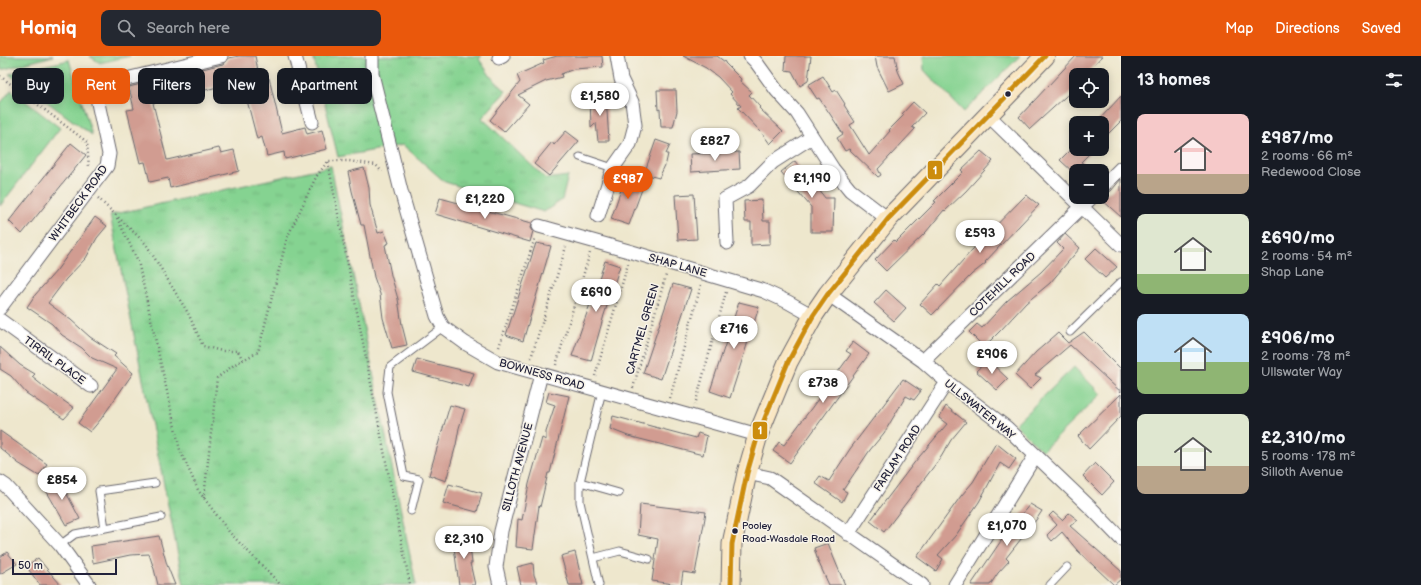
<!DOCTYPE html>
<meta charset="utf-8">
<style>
body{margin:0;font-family:"Balsamiq Sans",sans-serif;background:#242831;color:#f1f3f6;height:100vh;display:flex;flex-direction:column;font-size:15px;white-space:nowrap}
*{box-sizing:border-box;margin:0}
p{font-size:13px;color:#9ea1a6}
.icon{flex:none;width:22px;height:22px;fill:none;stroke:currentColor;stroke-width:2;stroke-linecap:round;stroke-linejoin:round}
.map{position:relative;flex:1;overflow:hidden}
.drawer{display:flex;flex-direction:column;background:#171b24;width:300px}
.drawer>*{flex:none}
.hud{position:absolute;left:12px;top:12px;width:380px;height:36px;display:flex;gap:8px}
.buttons{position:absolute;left:1069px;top:12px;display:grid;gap:8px}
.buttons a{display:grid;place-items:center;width:40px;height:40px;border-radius:8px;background:#171b24;box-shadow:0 2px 10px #0003;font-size:20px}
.scale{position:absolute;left:12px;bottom:10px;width:105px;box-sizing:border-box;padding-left:4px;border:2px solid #22223b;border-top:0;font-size:11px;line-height:14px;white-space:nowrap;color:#22223b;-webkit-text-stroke:3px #f7f3e8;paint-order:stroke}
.price{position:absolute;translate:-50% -34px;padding:0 9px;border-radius:14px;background:#fff;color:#222;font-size:13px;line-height:26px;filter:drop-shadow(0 1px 2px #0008)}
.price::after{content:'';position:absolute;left:50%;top:24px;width:12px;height:9px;margin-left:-6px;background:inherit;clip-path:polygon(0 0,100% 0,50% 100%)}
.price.selected{background:#ea580c;color:#fff}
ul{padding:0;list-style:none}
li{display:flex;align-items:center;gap:12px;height:100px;padding:0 16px}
li span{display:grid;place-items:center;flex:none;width:112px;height:80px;border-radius:8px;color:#555}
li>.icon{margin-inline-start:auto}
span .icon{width:48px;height:48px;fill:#fffc;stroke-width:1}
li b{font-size:17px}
h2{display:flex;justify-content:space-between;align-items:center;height:48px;padding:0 16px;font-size:17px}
.pill{padding:0 14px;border-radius:8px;background:#171b24;box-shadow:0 2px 10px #0003;font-size:14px;line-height:36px}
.pill.selected{background:#ea580c;color:#fff}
header{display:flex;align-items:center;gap:24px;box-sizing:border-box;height:56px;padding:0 20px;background:#ea580c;color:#fff}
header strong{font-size:19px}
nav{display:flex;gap:22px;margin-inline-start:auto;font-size:14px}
.search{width:280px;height:36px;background:#242831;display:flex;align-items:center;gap:10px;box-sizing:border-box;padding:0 14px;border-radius:8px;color:#9ea1a6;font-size:15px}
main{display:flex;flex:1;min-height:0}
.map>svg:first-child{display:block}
.grass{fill:#85d391;stroke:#547a66}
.park{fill:url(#park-tufts);stroke:#547a66}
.building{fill:#d19c91}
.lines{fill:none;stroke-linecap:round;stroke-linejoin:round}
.lane-casing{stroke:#69676e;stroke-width:9}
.street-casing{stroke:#69676e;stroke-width:15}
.secondary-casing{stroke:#69676e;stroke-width:21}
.path{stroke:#69676e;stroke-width:2.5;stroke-dasharray:1 3;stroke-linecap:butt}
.lane{stroke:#fff;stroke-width:7}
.street{stroke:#fff;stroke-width:13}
.secondary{stroke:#fae7c3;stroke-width:19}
.bus-1-casing{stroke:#f7f3e8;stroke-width:8}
.bus-1{stroke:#cc8c0c;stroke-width:5}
.bus-dot{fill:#22223b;stroke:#f7f3e8;stroke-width:1.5}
.labels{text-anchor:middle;stroke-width:3;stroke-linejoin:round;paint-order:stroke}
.bus-label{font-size:10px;fill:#22223b;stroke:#f7f3e8;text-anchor:start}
.street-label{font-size:11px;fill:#22223b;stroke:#f7f3e8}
.line-badge{stroke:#f7f3e8;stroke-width:1.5}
.badge-label{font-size:11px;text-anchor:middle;font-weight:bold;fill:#fff}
</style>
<header>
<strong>Homiq</strong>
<div class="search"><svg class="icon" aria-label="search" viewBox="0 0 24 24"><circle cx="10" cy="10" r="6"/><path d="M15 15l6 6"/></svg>Search here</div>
<nav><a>Map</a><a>Directions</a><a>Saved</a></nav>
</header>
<main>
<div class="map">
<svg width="1121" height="529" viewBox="0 0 1121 529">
<defs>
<pattern id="park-tufts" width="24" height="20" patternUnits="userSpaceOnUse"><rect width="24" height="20" fill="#85d391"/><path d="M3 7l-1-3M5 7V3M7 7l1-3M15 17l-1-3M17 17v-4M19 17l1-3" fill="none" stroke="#73b57e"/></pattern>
</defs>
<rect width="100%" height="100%" fill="#f7f3e8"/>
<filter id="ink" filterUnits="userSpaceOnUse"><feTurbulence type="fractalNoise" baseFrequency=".025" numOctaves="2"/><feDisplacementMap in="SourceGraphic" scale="8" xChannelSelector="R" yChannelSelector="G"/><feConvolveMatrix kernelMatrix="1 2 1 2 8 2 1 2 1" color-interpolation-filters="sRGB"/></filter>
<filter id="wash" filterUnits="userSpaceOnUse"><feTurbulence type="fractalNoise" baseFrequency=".012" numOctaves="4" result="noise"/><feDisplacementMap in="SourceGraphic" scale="16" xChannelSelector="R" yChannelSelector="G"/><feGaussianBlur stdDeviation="0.9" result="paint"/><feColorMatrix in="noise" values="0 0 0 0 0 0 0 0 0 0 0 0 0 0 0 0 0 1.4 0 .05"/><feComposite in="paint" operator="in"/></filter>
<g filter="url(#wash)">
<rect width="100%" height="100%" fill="#eee7cd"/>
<!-- grass -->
<path class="grass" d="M 923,0 L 1020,0 L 964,56 L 924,14 Z
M 69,4 L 92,79 L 9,18 Z
M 11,34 L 60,72 L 0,150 L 0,48 Z
M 1074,311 L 1101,338 L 1042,395 L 1015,368 Z"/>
<!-- park -->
<path class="park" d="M 0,0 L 53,0 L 1,14 Z
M 89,0 L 130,0 L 100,7 Z
M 313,0 L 482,0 L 479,3 L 491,21 L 506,35 L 482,62 L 546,123 L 568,120 L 562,144 L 544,156 L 445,126 L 403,89 L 338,101 Z
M 331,110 L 416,529 L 184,529 L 110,159 Z"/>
<g id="blocks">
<!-- building -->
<path class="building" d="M 239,0 L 255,0 L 260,24 L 269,22 L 282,77 L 305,71 L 307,78 L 322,74 L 327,93 L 285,103 L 284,96 L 267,100 L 262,81 L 257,83 L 242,25 L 153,47 L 167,104 L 219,92 L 221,97 L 234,94 L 239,115 L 170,132 L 168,122 L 150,126 L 145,106 L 140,107 L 127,54 L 134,53 L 129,31 L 223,8 L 226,6 L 229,2 Z
M 557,0 L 602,0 L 603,11 L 574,13 L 561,18 L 562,21 L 546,25 L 518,39 L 529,48 L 504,76 L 490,64 L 520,26 L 517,19 L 544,7 L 543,4 Z
M 683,0 L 717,0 L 725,6 L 725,7 L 741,23 L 740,25 L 752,36 L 749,39 L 760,51 L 759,52 L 783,75 L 770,88 L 762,77 L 738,52 L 741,50 L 730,38 L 732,36 L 718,21 L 706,12 Z
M 786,0 L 811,0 L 808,25 L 800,30 L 792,15 L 785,14 Z
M 875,0 L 895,0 L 898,15 L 904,28 L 889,35 L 877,11 Z
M 1076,0 L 1102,0 L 1085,19 L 1076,19 L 1076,31 L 1030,73 L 1019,61 Z
M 823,20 L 833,36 L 836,34 L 845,48 L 844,49 L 855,66 L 850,69 L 869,99 L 890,75 L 889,74 L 904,59 L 902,58 L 913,46 L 925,57 L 912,71 L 915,73 L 878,113 L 881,119 L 878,121 L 849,93 L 845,95 L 837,82 L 843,78 L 830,58 L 819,42 L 817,43 L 808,29 Z
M 657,34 L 676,34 L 677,55 L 673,71 L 661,71 L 660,53 L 658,54 Z
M 590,40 L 606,40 L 609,85 L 598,85 L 596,67 L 591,72 Z
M 1121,40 L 1121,65 L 1102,84 L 1102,67 L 1096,67 Z
M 566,75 L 579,85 L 549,120 L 534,108 L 552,86 L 554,89 Z
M 656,84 L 670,89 L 666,98 L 668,98 L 666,107 L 659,122 L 644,118 Z
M 71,87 L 86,99 L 22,178 L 9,165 Z
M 1071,93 L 1094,93 L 1081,106 L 1084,108 L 1074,117 L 1060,104 Z
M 981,95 L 993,105 L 966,135 L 945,155 L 944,154 L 926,176 L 886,215 L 875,204 L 894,184 L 896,186 L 936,146 L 934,145 L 963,116 L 961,114 Z
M 739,96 L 740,113 L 691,116 L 690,98 Z
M 795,105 L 806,120 L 808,119 L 825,142 L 834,142 L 833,176 L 811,176 L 811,151 L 781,116 Z
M 364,112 L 369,132 L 370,149 L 378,177 L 384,175 L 389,187 L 385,189 L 391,219 L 398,243 L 402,269 L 407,289 L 392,292 L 383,262 L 380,238 L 374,221 L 364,169 L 361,169 L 352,135 L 348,116 Z
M 626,119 L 645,125 L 629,169 L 611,163 Z
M 1121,123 L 1121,161 L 1100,142 L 1102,141 L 1102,139 L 1111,135 Z
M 694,138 L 697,183 L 678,184 L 675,139 Z
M 1026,139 L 1039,149 L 1000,190 L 985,206 L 986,207 L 972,218 L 932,259 L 920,248 L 938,228 L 940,230 L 972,194 Z
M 440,142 L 532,167 L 531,172 L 533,175 L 530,186 L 435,158 Z
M 762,144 L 763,165 L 770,165 L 770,188 L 751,189 L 751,166 L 745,166 L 744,145 Z
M 95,161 L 107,170 L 97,182 L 86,202 L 66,223 L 48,247 L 71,264 L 90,281 L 116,298 L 114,300 L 133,317 L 101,363 L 90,376 L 78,367 L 117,313 L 92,302 L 82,292 L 62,279 L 52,268 L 27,251 L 35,239 L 57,214 Z
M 1065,178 L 1080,192 L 1050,227 L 1026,247 L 1001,274 L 984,291 L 969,276 L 977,268 L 982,272 L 1007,245 L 1041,216 L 1063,193 L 1057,187 Z
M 536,187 L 551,190 L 523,285 L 506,279 Z
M 1096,192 L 1117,211 L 1105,222 L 1085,203 Z
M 605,205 L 620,210 L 604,259 L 591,305 L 572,300 Z
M 673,228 L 691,233 L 661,323 L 643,317 Z
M 886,234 L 906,252 L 894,265 L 874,247 Z
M 739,246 L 759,251 L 730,342 L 710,335 Z
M 1084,276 L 1121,313 L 1121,336 L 1070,289 L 1035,319 L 1041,322 L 1030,333 L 1015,319 L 1036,296 L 1058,277 L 1068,287 Z
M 853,286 L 869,298 L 790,407 L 773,395 L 779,386 L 784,389 L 830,327 L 851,298 L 846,295 Z
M 0,291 L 20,309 L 35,318 L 32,321 L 48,334 L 74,352 L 64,363 L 26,337 L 11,320 L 0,313 Z
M 417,303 L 436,308 L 474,317 L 469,331 L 413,316 Z
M 988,304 L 1008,323 L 997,334 L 976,315 Z
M 903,323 L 921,335 L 914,344 L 906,340 L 884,377 L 870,394 L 843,434 L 847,436 L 842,446 L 815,427 L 820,420 L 829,425 L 850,393 Z
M 549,336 L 569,340 L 550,417 L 548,417 L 540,451 L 539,450 L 533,493 L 516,491 L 518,463 L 522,464 L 529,428 L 542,382 L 546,384 L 546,376 L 555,349 L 546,346 Z
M 1121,338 L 1121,360 L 1089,393 L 1078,380 Z
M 450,349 L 465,353 L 459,372 L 456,389 L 446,425 L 429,419 Z
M 946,350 L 966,366 L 951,384 L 941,401 L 884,476 L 870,465 L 914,407 L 947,368 L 939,362 Z
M 613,360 L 696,382 L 698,377 L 707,380 L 703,399 L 628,380 L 610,373 Z
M 0,375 L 47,408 L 39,420 L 18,407 L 0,392 Z
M 996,387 L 1016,403 L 1009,413 L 1000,407 L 979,446 L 956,479 L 938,499 L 943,503 L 936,515 L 917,501 L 961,440 L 973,426 Z
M 1095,407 L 1114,426 L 1102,439 L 1083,420 Z
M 58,421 L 80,463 L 66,469 L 43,429 Z
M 449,428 L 482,437 L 477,456 L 443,447 Z
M 640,448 L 706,456 L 695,518 L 683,516 L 681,529 L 652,525 L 658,483 L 638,479 Z
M 1030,448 L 1042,455 L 1036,464 L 1006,502 L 1009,505 L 998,517 L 990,529 L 971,529 L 1005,479 Z
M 1053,456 L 1062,464 L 1069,457 L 1078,464 L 1070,470 L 1121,515 L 1121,523 L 1114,529 L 1077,494 L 1062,476 L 1052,485 L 1047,479 L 1057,469 L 1049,460 Z
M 455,479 L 470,479 L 470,491 L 472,507 L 470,507 L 475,529 L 459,529 L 454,491 Z
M 159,480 L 167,509 L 175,529 L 158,529 L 154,513 L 149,498 L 130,499 L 93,507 L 91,490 Z
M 828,487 L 833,500 L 845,529 L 829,529 L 818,505 L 814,492 Z
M 7,496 L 17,508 L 0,518 L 0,501 Z
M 575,496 L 583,529 L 569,529 L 561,500 Z
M 38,502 L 47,513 L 61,529 L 40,529 L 26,510 Z
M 533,507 L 534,519 L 538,529 L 521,529 L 517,511 Z"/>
</g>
</g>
<g filter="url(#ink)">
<use href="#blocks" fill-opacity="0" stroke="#69676e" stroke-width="1"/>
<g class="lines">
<!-- lane casing -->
<g class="lane-casing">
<path id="lane" d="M 580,101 L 613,112
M 1070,276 L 1121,226
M 580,426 L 619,437
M 411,455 L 419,423 L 404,420 L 387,336 L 390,311 L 443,271
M 105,472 L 99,435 L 155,427
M 60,489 L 75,478 L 161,461
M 593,502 L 620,495 L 649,503
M 599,529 L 580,446 L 580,426 L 602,335
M 1050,529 L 1067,511"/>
</g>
<!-- street casing -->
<g class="street-casing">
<path id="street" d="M 295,0 L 312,66
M 372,0 L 372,18 L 401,135 L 437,260 L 443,271 L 465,287 L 498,306 L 758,379
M 750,0 L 756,6 L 777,35 L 797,57 L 833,113 L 850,134 L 888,163
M 499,2 L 503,0
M 988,59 L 1121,189
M 1102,131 L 1121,112
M 598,160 L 613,112 L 630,88 L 635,69 L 632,46 L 621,23 L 617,0
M 539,170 L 632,196 L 764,235 L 788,246 L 813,260
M 727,187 L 725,143 L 749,130 L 773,106 L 812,81
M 828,238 L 923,305 L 947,326 L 1007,372 L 1094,455 L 1121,483
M 0,252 L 107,110 L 109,98 L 98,47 L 101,32 L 114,26 L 221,0
M 0,264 L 91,330
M 923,305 L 1092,141
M 747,417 L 770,422 L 922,529
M 0,426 L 6,430 L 60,489 L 89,529
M 848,478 L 947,326
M 500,529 L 496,511 L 501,475 L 541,318
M 955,529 L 1035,400"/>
</g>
<!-- secondary casing -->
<g class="secondary-casing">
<path id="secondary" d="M 731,529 L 732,488 L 747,417 L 758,379 L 788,306 L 813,260 L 828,238 L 888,163 L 1045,0"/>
</g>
<!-- path -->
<path class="path" d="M 0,20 L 87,86 L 89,112
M 328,106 L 410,529
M 98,142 L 146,188 L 188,257 L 203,290 L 222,295 L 238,295 L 243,304
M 117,162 L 138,205 L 180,394 L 198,434 L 230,477 L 281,529
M 499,291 L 535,182
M 531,302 L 566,191
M 556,309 L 590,197
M 595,320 L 628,208
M 633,332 L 666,219
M 670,342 L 701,229
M 695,349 L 726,236
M 204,442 L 217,322 L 235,308 L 258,296 L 287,182 L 316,121 L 328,105 L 349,105 L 376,109 L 382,116"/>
<!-- lane -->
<use href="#lane" class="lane"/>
<!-- street -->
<use href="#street" class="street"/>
<!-- secondary -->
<use href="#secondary" class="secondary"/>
<!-- bus-1 casing -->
<g class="bus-1-casing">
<path id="bus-1" d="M 731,529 L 732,488 L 747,417 L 758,379 L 788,306 L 813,260 L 828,238 L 888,163 L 1045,0"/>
</g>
<!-- bus-1 -->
<use href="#bus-1" class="bus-1"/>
</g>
</g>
<!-- markers -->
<g class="bus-dot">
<circle cx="1008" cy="38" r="3.5"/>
<circle cx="735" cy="475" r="3.5"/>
</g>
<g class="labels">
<!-- bus labels -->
<g class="bus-label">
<text x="742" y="473">Pooley<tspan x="742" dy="13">Road-Wasdale Road</tspan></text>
</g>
<!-- street labels -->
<g class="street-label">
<text transform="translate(78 147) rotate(-54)" y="4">WHITBECK ROAD</text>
<text transform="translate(678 209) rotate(16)" y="4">SHAP LANE</text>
<text transform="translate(1002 228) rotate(-44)" y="4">COTEHILL ROAD</text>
<text transform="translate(642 273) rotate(-74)" y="4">CARTMEL GREEN</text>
<text transform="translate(55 304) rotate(36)" y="4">TIRRIL PLACE</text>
<text transform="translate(542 318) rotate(16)" y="4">BOWNESS ROAD</text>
<text transform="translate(980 353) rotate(39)" y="4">ULLSWATER WAY</text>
<text transform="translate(897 402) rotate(-57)" y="4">FARLAM ROAD</text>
<text transform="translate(517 411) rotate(-75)" y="4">SILLOTH AVENUE</text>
</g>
</g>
<g class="line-badge">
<rect x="927" y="104" width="16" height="20" rx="4" fill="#cc8c0c"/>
<rect x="752" y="365" width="16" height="19" rx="4" fill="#cc8c0c"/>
</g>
<g class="badge-label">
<text x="935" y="118">1</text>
<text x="760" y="378">1</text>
</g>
</svg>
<div class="buttons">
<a><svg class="icon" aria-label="locate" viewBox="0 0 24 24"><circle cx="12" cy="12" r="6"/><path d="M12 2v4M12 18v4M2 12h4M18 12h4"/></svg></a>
<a>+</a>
<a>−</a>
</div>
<div class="scale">50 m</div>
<b class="price" style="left:600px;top:61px">£1,580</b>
<b class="price" style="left:715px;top:106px">£827</b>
<b class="price" style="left:812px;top:143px">£1,190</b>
<b class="price selected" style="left:628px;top:144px">£987</b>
<b class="price" style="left:485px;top:164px">£1,220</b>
<b class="price" style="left:980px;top:198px">£593</b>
<b class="price" style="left:596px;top:257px">£690</b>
<b class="price" style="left:734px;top:294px">£716</b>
<b class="price" style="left:992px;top:319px">£906</b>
<b class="price" style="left:823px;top:348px">£738</b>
<b class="price" style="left:62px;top:445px">£854</b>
<b class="price" style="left:1007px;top:491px">£1,070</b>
<b class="price" style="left:464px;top:504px">£2,310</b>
<div class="hud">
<a class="pill">Buy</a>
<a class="pill selected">Rent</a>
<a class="pill">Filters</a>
<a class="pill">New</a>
<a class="pill">Apartment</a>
</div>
</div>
<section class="drawer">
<h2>13 homes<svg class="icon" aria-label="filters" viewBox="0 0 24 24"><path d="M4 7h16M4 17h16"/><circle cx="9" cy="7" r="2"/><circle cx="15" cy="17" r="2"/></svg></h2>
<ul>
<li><span style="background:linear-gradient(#f6c9c9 75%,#b9a48a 0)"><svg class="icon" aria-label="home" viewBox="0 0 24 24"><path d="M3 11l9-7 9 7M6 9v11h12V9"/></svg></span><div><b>£987/mo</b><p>2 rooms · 66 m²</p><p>Redewood Close</p></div></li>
<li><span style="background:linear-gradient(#dfe7d0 75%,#8fb573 0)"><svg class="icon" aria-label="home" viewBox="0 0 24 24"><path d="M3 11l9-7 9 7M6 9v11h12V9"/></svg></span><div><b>£690/mo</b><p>2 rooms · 54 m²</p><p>Shap Lane</p></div></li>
<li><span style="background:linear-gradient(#bfe0f5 60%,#8fb573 0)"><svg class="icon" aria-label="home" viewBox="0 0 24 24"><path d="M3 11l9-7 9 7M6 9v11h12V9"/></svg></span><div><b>£906/mo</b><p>2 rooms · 78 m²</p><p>Ullswater Way</p></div></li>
<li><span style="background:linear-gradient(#dfe7d0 65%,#b9a48a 0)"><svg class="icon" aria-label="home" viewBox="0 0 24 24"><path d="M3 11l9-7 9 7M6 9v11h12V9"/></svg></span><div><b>£2,310/mo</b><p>5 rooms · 178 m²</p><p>Silloth Avenue</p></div></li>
</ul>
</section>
</main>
